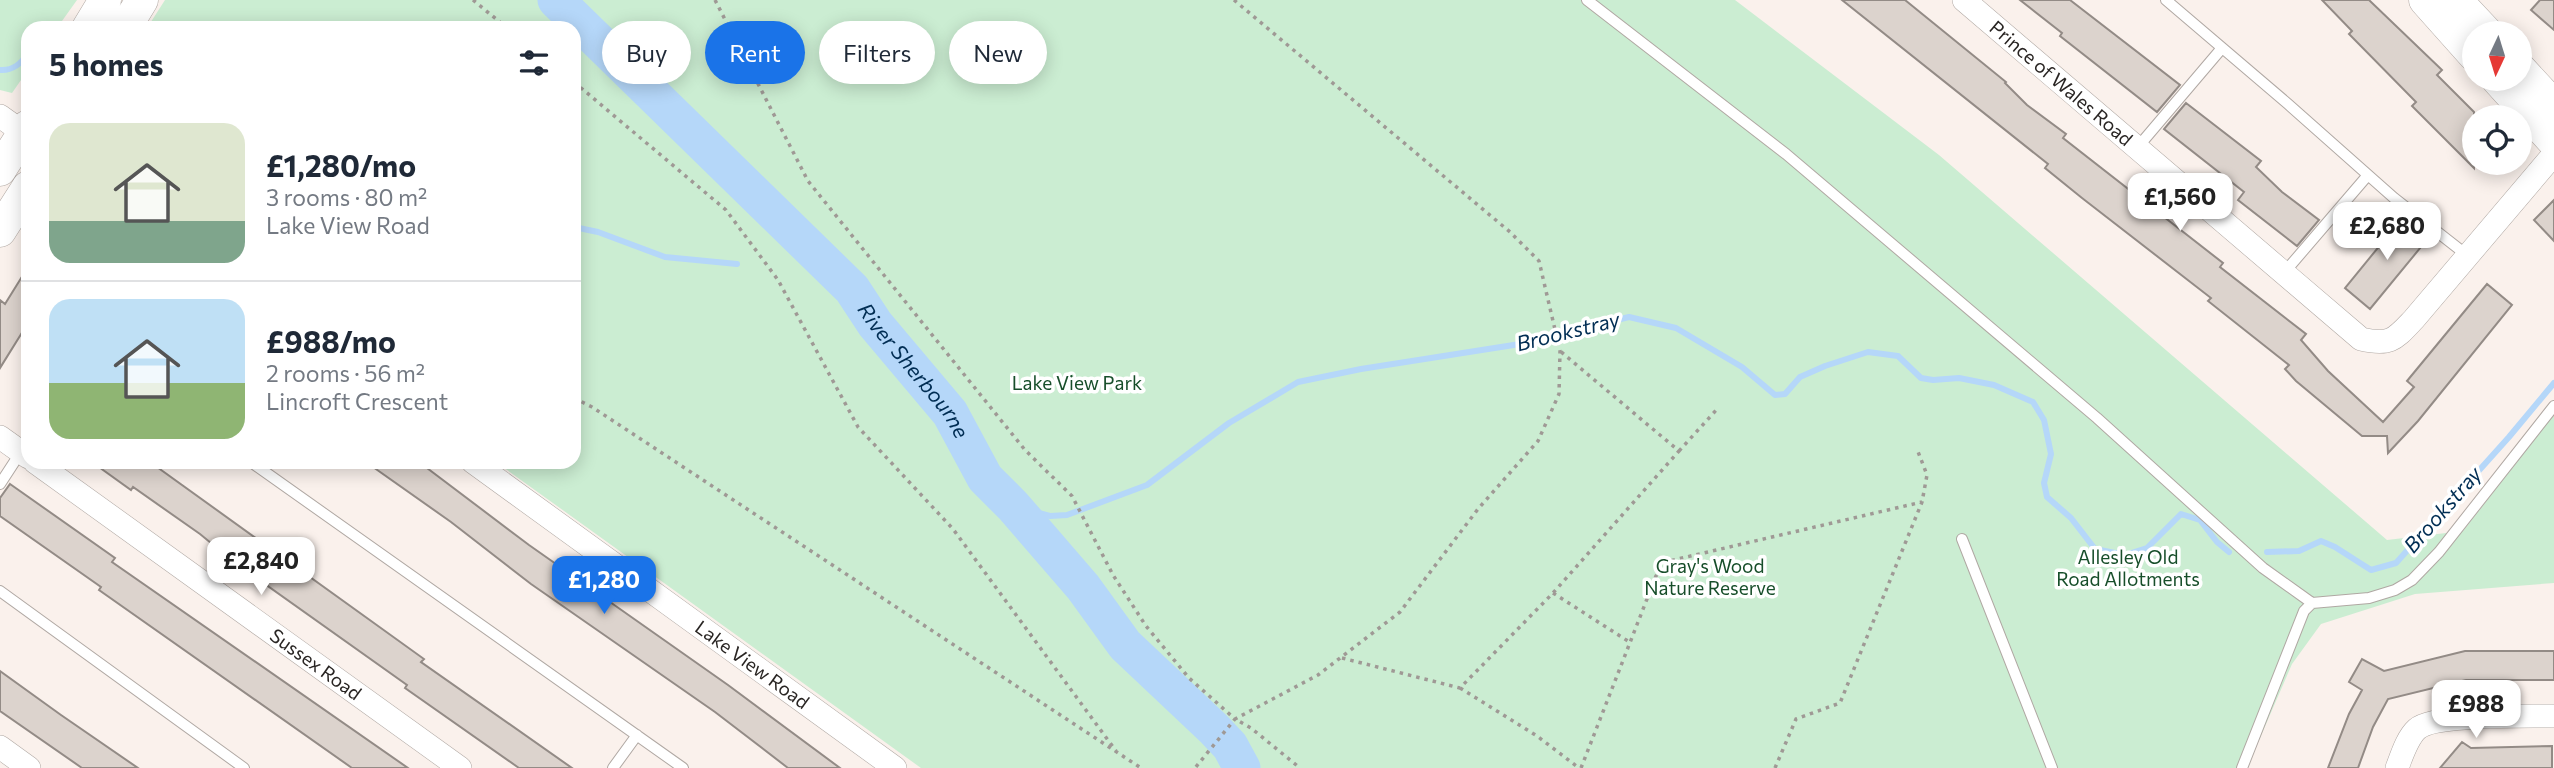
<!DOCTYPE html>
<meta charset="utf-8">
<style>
body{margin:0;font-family:Commissioner,sans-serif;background:#f6f6f7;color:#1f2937;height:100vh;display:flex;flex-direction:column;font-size:26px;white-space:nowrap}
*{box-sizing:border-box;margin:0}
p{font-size:23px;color:#747a83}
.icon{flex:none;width:38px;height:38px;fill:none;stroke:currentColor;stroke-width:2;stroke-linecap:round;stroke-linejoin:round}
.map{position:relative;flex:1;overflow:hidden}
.drawer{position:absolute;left:21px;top:21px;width:560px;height:448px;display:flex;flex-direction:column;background:#fff;border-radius:21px;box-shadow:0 4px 18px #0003}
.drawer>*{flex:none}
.hud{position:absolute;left:602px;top:21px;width:665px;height:63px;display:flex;gap:14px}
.needle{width:46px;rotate:184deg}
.controls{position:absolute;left:2462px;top:21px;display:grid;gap:14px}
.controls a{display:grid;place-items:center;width:70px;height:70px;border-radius:50%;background:#fff;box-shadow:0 4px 18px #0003;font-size:35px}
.price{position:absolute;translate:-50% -60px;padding:0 16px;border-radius:14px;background:#fff;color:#222;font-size:23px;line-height:46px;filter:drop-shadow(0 2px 4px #0008)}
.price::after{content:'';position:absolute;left:50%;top:42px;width:21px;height:16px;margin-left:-10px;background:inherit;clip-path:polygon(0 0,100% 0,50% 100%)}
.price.current{background:#1a73e8;color:#fff}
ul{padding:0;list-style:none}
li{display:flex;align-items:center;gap:21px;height:175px;padding:0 28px}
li+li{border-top:2px solid #e0e1e3}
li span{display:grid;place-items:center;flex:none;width:196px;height:140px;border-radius:21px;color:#555}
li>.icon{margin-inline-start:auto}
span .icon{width:84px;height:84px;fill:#fffc;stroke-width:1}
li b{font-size:30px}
h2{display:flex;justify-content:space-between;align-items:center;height:84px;padding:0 28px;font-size:30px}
.tag{padding:0 24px;border-radius:32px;background:#fff;box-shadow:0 4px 18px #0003;font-size:24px;line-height:63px}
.tag.current{background:#1a73e8;color:#fff}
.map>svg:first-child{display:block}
.green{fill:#cbedd2}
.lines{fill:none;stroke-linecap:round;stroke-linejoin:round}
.stream{stroke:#b5d7f9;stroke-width:6}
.river{stroke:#b5d7f9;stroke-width:37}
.building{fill:#dcd3cd;stroke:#938b86;stroke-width:2}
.lane-casing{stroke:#b0a8a3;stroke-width:12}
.street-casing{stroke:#b0a8a3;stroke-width:24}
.secondary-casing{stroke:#b0a8a3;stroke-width:33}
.path{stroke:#9f9995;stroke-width:3.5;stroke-dasharray:3.5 5;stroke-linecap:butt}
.lane{stroke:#fff;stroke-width:10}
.street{stroke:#fff;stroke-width:23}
.secondary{stroke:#fff;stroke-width:32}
.labels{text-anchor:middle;stroke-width:7;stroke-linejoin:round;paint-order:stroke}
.street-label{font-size:19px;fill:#292523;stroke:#fff}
.park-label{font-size:19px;fill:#174e2a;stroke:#fff}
.water-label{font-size:21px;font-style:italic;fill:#002d53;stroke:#fff}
</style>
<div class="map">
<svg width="2554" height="768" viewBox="0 0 2554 768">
<rect width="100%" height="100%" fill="#faf1ec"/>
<!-- green -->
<path class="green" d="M 0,0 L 77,0 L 57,28 L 28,28 L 28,70 L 12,93 L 0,90 Z
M 165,0 L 1735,0 L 1939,155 L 2387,540 L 2463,531 L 2554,414 L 2554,583 L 2415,594 L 2321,624 L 2292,664 L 2247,768 L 921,768 L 496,462 L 574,462 L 574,28 L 147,28 Z"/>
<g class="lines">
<!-- stream -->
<path class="stream" d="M 0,70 C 13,71 21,64 28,53
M 574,227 L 598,232 L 665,257 L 737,264
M 1013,506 L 1050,516 L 1067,515 L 1147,485 L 1229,423 L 1298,382 L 1361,369 L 1520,344 L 1629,317 L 1676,328 L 1742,367 L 1775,395 L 1785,394 L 1800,377 L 1825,366 L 1868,352 L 1898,356 L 1921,378 L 1933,380 L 1959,378 L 1994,385 L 2033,402 L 2044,420 L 2051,454 L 2044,483 L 2047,497 L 2071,518 L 2095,549 L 2125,555 L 2147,548 L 2181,514 L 2200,520 L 2217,542 L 2229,552
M 2267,552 L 2299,551 L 2321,541 L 2335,547 L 2371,570 L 2396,563 L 2509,437 L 2554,383"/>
<!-- river -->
<path class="river" id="s1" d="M 556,0 L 852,289 L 875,324 L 950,413 L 985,478 L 1013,506 L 1083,587 L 1125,645 L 1214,729 L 1230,746 L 1242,768"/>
</g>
<!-- building -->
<path class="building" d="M 1842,0 L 1905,0 L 2006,82 L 2005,83 L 2027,105 L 2066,134 L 2063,138 L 2223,263 L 2220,267 L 2306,334 L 2301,340 L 2328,371 L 2383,422 L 2414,387 L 2407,381 L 2487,284 L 2512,305 L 2418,421 L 2388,453 L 2387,436 L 2362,436 L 2296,381 L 2285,369 L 2289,365 L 2208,301 L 2211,298 L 2082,198 L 2045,168 L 2048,164 Z
M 2020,0 L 2070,0 L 2180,85 L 2157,112 L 2060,36 L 2062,33 Z
M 2322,0 L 2369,0 L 2442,70 L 2437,75 L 2474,112 L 2474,168 L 2412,106 L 2416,102 L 2349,34 L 2352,31 Z
M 2540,0 L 2554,0 L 2554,30 L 2531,10 Z
M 2186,103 L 2261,161 L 2256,167 L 2282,192 L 2319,220 L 2297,246 L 2238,200 L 2244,192 L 2164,129 Z
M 2554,200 L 2554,241 L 2534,220 Z
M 2404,216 L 2430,236 L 2370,309 L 2345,288 Z
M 28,267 L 28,323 L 0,368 L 0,300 L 5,304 Z
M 92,462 L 150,462 L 424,659 L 421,662 L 572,768 L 519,768 L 405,688 L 407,685 L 234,562 L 200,534 L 133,487 L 131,490 Z
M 366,462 L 419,462 L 529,545 L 728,685 L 840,768 L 788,768 L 715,712 L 531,584 L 451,522 Z
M 10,484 L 115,558 L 112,562 L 408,768 L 352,768 L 99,590 L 101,587 L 0,516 L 0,498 Z
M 2465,651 L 2554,651 L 2554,680 L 2466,680 L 2388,699 L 2373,727 L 2358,768 L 2328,768 L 2349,714 L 2362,690 L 2349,682 L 2362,659 L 2384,671 Z
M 0,671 L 61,715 L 138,768 L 82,768 L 0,711 Z
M 2462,742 L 2471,748 L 2552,746 L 2552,768 L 2440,768 Z"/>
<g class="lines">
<!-- lane casing -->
<g class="lane-casing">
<path id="lane" d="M 1587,0 L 1786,154 L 2097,418 L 2263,568 L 2312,603
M 2166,0 L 2288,104 L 2394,198 L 2468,256
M 2137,148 L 2222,48
M 2283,274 L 2368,175
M 251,462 L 683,768
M 0,484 L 28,441
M 1962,539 L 2052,768
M 0,591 L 244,768
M 613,768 L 637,735
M 2242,768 L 2304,611 L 2312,603 L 2369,598 L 2395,590 L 2412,580 L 2439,552 L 2554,406"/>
</g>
<!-- street casing -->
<g class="street-casing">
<g id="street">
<path id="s2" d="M 1964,0 L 2361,339 C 2391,346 2395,339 2414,319 L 2554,154"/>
<path d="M 0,116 L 28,136"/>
<path d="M 0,437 L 28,457"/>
<path id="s3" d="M 35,462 L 460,768"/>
<path id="s4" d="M 473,462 L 895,768"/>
<path d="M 0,747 L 29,768"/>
<path d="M 2397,768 C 2402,755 2407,738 2417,729 C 2434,714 2528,716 2554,716"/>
</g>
</g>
<!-- secondary casing -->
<g class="secondary-casing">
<path id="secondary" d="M 2425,0 L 2474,55
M 2456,0 L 2487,33
M 88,28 L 105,0
M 125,28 L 142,0
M 2520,69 L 2554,106
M 2497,79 L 2554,142
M 0,170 L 28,126
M 0,231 L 28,187"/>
</g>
<!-- path -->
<path class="path" d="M 473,0 L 507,28
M 715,0 L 808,181 L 1025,450 L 1072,496 L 1113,575 L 1146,626 L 1189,678 L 1235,719 L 1195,768
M 1234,0 L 1510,232 L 1539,261 L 1560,351 L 1559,394 L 1538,441 L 1478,509 L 1400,612 L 1318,675 L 1235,719 L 1251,728 L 1300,768
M 574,82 L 726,210 L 778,280 L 858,427 L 953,529 L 1116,751
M 574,398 L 592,407 L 1141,768
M 1679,451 L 1719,407
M 1553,593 L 1631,643
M 1342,658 L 1460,688 L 1553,593 L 1679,451 L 1560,351
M 1460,688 L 1537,736 L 1579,768
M 1581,768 L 1656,576 L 1665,562 L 1922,502
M 1775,768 L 1796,719 L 1840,703 L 1922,502 L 1927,475 L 1917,449"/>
<!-- lane -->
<use href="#lane" class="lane"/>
<!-- street -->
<use href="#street" class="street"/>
<!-- secondary -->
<use href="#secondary" class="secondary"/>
</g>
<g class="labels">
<!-- street labels -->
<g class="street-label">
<text dy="7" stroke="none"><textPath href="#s2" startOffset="128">Prince of Wales Road</textPath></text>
<text dy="7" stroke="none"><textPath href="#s3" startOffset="346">Sussex Road</textPath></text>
<text dy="7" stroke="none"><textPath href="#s4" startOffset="345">Lake View Road</textPath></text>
</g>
<!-- park labels -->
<g class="park-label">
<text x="1077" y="390">Lake View Park</text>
<text x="2128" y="564">Allesley Old<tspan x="2128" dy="22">Road Allotments</tspan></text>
<text x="1710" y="573">Gray's Wood<tspan x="1710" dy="22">Nature Reserve</tspan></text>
</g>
<!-- water labels -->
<g class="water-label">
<text transform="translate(1568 332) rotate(-14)" y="7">Brookstray</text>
<text dy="7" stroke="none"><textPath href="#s1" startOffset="516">River Sherbourne</textPath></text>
<text transform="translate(2443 510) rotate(-49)" y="7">Brookstray</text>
</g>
</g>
</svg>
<div class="controls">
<a><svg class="needle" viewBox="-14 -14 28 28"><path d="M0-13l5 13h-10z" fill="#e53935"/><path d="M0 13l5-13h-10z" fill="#747a83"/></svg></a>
<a><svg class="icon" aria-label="locate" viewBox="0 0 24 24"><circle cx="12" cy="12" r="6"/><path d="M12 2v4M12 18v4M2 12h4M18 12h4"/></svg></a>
</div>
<b class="price" style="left:2180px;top:233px">£1,560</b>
<b class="price" style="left:2387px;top:262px">£2,680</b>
<b class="price" style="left:261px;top:597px">£2,840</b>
<b class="price current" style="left:604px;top:616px">£1,280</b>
<b class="price" style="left:2476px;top:740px">£988</b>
<div class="hud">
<a class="tag">Buy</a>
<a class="tag current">Rent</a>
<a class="tag">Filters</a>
<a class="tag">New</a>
</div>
<section class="drawer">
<h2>5 homes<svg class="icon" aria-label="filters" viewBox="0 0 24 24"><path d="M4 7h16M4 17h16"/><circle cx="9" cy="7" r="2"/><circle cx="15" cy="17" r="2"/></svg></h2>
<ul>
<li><span style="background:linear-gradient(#dfe7d0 70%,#7fa58c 0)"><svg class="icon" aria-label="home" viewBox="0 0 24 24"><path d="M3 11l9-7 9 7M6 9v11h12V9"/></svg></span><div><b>£1,280/mo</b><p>3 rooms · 80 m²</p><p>Lake View Road</p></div></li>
<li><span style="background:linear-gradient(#bfe0f5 60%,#8fb573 0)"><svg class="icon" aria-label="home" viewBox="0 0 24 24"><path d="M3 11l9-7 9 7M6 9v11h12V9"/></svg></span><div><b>£988/mo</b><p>2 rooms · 56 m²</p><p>Lincroft Crescent</p></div></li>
</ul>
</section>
</div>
